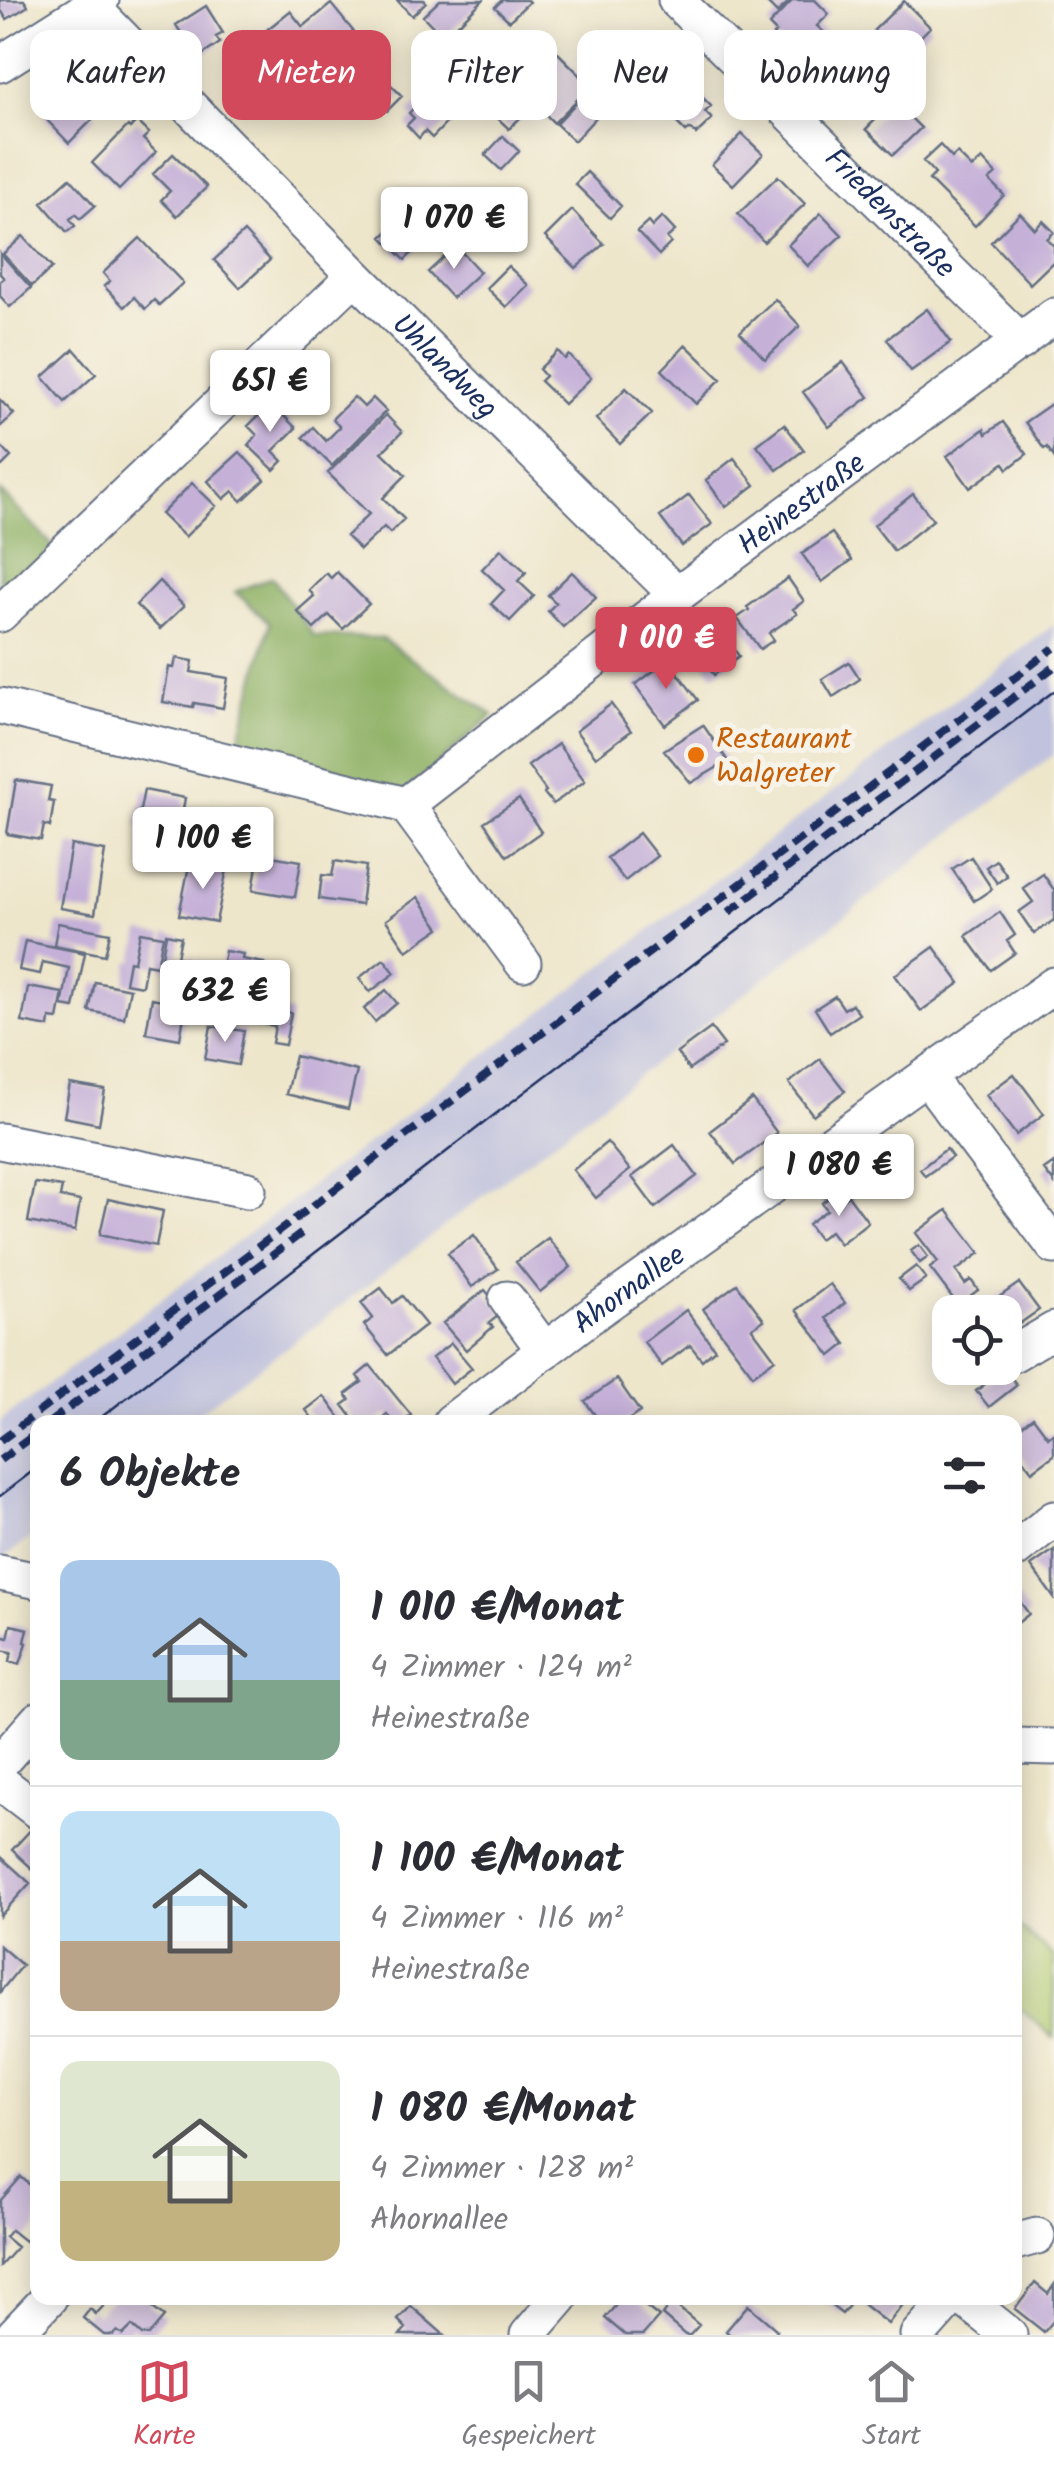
<!DOCTYPE html>
<html lang="de">
<meta charset="utf-8">
<style>
body{margin:0;font-family:Kalam,sans-serif;background:#f7f7f7;color:#2b2b33;height:100vh;display:flex;flex-direction:column;font-size:38px;white-space:nowrap}
*{box-sizing:border-box;margin:0}
p{font-size:32px;color:#7c7c81}
.icon{flex:none;width:55px;height:55px;fill:none;stroke:currentColor;stroke-width:2;stroke-linecap:round;stroke-linejoin:round}
.map{position:relative;flex:1;overflow:hidden}
.side{position:absolute;left:30px;top:1415px;width:992px;height:890px;display:flex;flex-direction:column;background:#fff;border-radius:20px;box-shadow:0 5px 25px #0003}
.side>*{flex:none}
.top-card{position:absolute;left:30px;top:30px;width:995px;height:90px;display:flex;gap:20px}
.controls{position:absolute;left:932px;top:1295px;display:grid;gap:20px}
.controls a{display:grid;place-items:center;width:90px;height:90px;border-radius:20px;background:#fff;box-shadow:0 5px 25px #0003;font-size:50px}
.price{position:absolute;translate:-50% -85px;padding:0 22px;border-radius:10px;background:#fff;color:#222;font-size:32px;line-height:65px;filter:drop-shadow(0 2px 5px #0008)}
.price::after{content:'';position:absolute;left:50%;top:60px;width:30px;height:22px;margin-left:-15px;background:inherit;clip-path:polygon(0 0,100% 0,50% 100%)}
.price.on{background:#d1495b;color:#fff}
ul{padding:0;list-style:none}
li{display:flex;align-items:center;gap:30px;height:250px;padding:0 30px}
li+li{border-top:2px solid #e1e1e2}
li span{display:grid;place-items:center;flex:none;width:280px;height:200px;border-radius:20px;color:#555}
li>.icon{margin-inline-start:auto}
span .icon{width:120px;height:120px;fill:#fffc;stroke-width:1}
li b{font-size:42px}
h2{display:flex;justify-content:space-between;align-items:center;height:120px;padding:0 30px;font-size:42px}
.chip{padding:0 35px;border-radius:20px;background:#fff;box-shadow:0 5px 25px #0003;font-size:35px;line-height:90px}
.chip.on{background:#d1495b;color:#fff}
.dock{display:flex;justify-content:space-around;align-items:center;height:140px;border-top:2px solid #e1e1e2;background:#fff;font-size:28px;color:#7c7c81}
.dock a{display:grid;justify-items:center;gap:5px}
.dock .on{color:#d1495b}
.map>svg:first-child{display:block}
.industrial{fill:#c1c2dd}
.green{fill:#b2cc71;stroke:#667e68;stroke-width:2.5}
.forest{fill:#8db063;stroke:#547060;stroke-width:2.5}
.building{fill:#c5b0d8}
.lines{fill:none;stroke-linecap:round;stroke-linejoin:round}
.minor-casing{stroke:#656f84;stroke-width:39}
.minor{stroke:#fff;stroke-width:35}
.tram{stroke:#1b2f5e;stroke-width:2.5}
.rail{stroke:#1b2f5e;stroke-width:8;stroke-dasharray:15 8;stroke-linecap:butt}
.food-dot{fill:#e8710a;stroke:#f7f3e8;stroke-width:4}
.labels{text-anchor:middle;stroke-width:10;stroke-linejoin:round;paint-order:stroke}
.street-label{font-size:30px;fill:#1b2f5e;stroke:#f7f3e8}
.food-label{font-size:30px;fill:#c56008;stroke:#f7f3e8;text-anchor:start}
</style>
<div class="map">
<svg width="1054" height="2335" viewBox="0 0 1054 2335">
<rect width="100%" height="100%" fill="#f7f3e8"/>
<filter id="ink" filterUnits="userSpaceOnUse"><feTurbulence type="fractalNoise" baseFrequency=".01" numOctaves="2"/><feDisplacementMap in="SourceGraphic" scale="20" xChannelSelector="R" yChannelSelector="G"/><feConvolveMatrix kernelMatrix="1 2 1 2 8 2 1 2 1" color-interpolation-filters="sRGB"/></filter>
<filter id="wash" filterUnits="userSpaceOnUse"><feTurbulence type="fractalNoise" baseFrequency=".0048" numOctaves="4" result="noise"/><feDisplacementMap in="SourceGraphic" scale="40" xChannelSelector="R" yChannelSelector="G"/><feGaussianBlur stdDeviation="2.25" result="paint"/><feColorMatrix in="noise" values="0 0 0 0 0 0 0 0 0 0 0 0 0 0 0 0 0 1.4 0 .05"/><feComposite in="paint" operator="in"/></filter>
<g filter="url(#wash)">
<rect width="100%" height="100%" fill="#eee6cb"/>
<!-- industrial -->
<path class="industrial" d="M 1054,625 L 1054,754 L 315,1326 L 186,1422 L 38,1422 L 37,1533 L 0,1561 L 0,1421 Z"/>
<!-- green -->
<path class="green" d="M 1015,1923 L 1054,1957 L 1054,2038 L 1015,2004 Z"/>
<!-- forest -->
<path class="forest" d="M 0,491 L 55,548 L 0,599 Z
M 272,577 L 314,636 L 381,638 L 493,715 L 403,794 L 236,751 L 270,623 L 235,592 Z"/>
<g id="blocks">
<!-- building -->
<path class="building" d="M 0,0 L 24,0 L 28,6 L 7,19 L 0,9 Z
M 397,0 L 424,0 L 426,2 L 412,16 Z
M 440,0 L 483,0 L 444,38 L 423,16 Z
M 502,0 L 527,0 L 529,2 L 509,21 L 495,7 Z
M 764,0 L 791,0 L 777,13 Z
M 793,0 L 815,0 L 829,14 L 817,26 L 834,42 L 808,69 L 773,35 L 776,32 L 769,25 Z
M 904,1 L 930,27 L 901,57 L 874,30 Z
M 331,4 L 371,53 L 339,79 L 326,64 L 319,70 L 306,54 L 313,48 L 307,40 L 296,49 L 301,55 L 292,63 L 279,47 L 271,53 L 258,37 L 290,11 L 303,27 Z
M 206,6 L 223,33 L 216,37 L 220,43 L 201,56 L 197,48 L 192,51 L 176,25 Z
M 644,49 L 661,64 L 651,74 L 657,80 L 631,108 L 609,87 Z
M 555,50 L 591,86 L 554,123 L 542,111 L 555,98 L 531,74 Z
M 685,80 L 711,106 L 705,112 L 712,119 L 696,134 L 690,129 L 686,132 L 659,105 Z
M 390,84 L 402,96 L 387,111 L 375,99 Z
M 433,88 L 457,112 L 432,138 L 425,131 L 419,138 L 407,125 L 414,118 L 409,113 Z
M 71,90 L 96,116 L 69,143 L 44,117 Z
M 502,92 L 525,113 L 509,129 L 487,108 Z
M 579,100 L 597,116 L 574,141 L 556,124 Z
M 894,101 L 921,128 L 893,155 L 866,129 Z
M 137,121 L 149,133 L 143,139 L 156,152 L 119,190 L 92,163 L 128,126 L 130,128 Z
M 742,134 L 763,154 L 733,185 L 712,165 Z
M 503,136 L 519,151 L 501,170 L 485,155 Z
M 940,145 L 952,158 L 957,153 L 972,168 L 982,159 L 996,174 L 989,180 L 1004,195 L 975,226 L 929,180 L 935,174 L 923,161 Z
M 173,154 L 207,187 L 177,216 L 161,200 L 170,191 L 153,174 Z
M 587,172 L 621,206 L 610,218 L 575,184 Z
M 778,176 L 805,204 L 764,242 L 738,214 Z
M 70,178 L 95,206 L 80,219 L 76,214 L 70,219 L 75,226 L 67,232 L 42,203 Z
M 411,210 L 433,232 L 405,260 L 382,237 Z
M 572,210 L 604,244 L 576,268 L 545,237 Z
M 821,213 L 842,235 L 808,266 L 788,245 Z
M 1020,213 L 1035,229 L 1043,221 L 1054,232 L 1047,239 L 1054,246 L 1054,261 L 1030,284 L 991,242 Z
M 662,217 L 675,231 L 667,238 L 671,243 L 659,255 L 637,232 L 648,222 L 652,227 Z
M 244,232 L 270,260 L 240,288 L 214,260 Z
M 23,236 L 52,268 L 32,286 L 3,254 Z
M 140,238 L 183,283 L 159,305 L 154,300 L 145,309 L 134,297 L 124,307 L 104,286 L 110,281 L 103,273 Z
M 456,246 L 480,272 L 452,298 L 428,272 Z
M 0,253 L 31,288 L 10,307 L 0,296 L 0,281 L 4,278 L 0,274 Z
M 508,266 L 528,285 L 506,307 L 486,288 Z
M 775,299 L 800,326 L 765,359 L 740,332 Z
M 927,309 L 951,342 L 911,371 L 887,339 Z
M 686,345 L 721,379 L 696,404 L 662,370 Z
M 74,349 L 96,374 L 65,402 L 43,377 Z
M 558,351 L 565,359 L 569,355 L 591,378 L 564,404 L 540,381 L 545,376 L 539,369 Z
M 843,362 L 869,397 L 829,427 L 803,392 Z
M 626,388 L 652,413 L 620,444 L 596,419 Z
M 354,397 L 364,407 L 373,398 L 386,411 L 332,466 L 303,437 L 313,427 L 326,441 L 340,427 L 332,419 Z
M 0,400 L 14,414 L 0,427 Z
M 1054,402 L 1054,457 L 1047,447 L 1044,449 L 1025,422 Z
M 271,403 L 296,428 L 273,451 L 283,461 L 274,470 L 248,445 L 257,435 L 248,426 Z
M 386,415 L 402,432 L 382,452 L 406,475 L 383,498 L 404,519 L 390,533 L 384,527 L 360,550 L 346,536 L 369,514 L 328,473 Z
M 1003,422 L 1027,454 L 1008,469 L 1004,463 L 970,488 L 947,456 L 984,429 L 986,434 Z
M 784,424 L 804,450 L 777,470 L 757,445 Z
M 0,445 L 11,457 L 2,466 L 0,464 Z
M 240,452 L 265,480 L 242,501 L 233,491 L 224,499 L 208,481 Z
M 734,458 L 755,485 L 726,507 L 706,480 Z
M 192,483 L 216,506 L 185,537 L 161,514 Z
M 913,494 L 933,520 L 894,551 L 874,525 Z
M 689,495 L 712,524 L 682,546 L 660,517 Z
M 832,533 L 852,560 L 822,582 L 802,554 Z
M 501,549 L 526,572 L 518,581 L 534,596 L 510,621 L 491,604 L 504,590 L 482,569 Z
M 337,572 L 369,604 L 343,629 L 329,615 L 314,629 L 297,611 L 314,596 L 309,590 L 326,573 L 331,578 Z
M 572,572 L 596,597 L 563,627 L 548,611 L 556,603 L 548,595 Z
M 788,578 L 804,601 L 793,609 L 797,614 L 769,633 L 774,640 L 760,649 L 737,618 L 749,610 L 747,607 Z
M 159,581 L 184,606 L 160,629 L 136,605 Z
M 718,628 L 739,656 L 714,675 L 693,647 Z
M 176,658 L 193,661 L 191,672 L 228,678 L 223,708 L 194,703 L 193,707 L 163,702 L 169,667 L 174,668 Z
M 668,660 L 698,700 L 665,725 L 635,685 Z
M 849,662 L 860,679 L 833,697 L 822,679 Z
M 611,704 L 631,731 L 596,757 L 576,731 Z
M 703,725 L 728,761 L 691,783 L 664,750 Z
M 558,744 L 585,781 L 553,804 L 544,793 L 546,791 L 528,766 Z
M 16,780 L 51,786 L 48,801 L 54,802 L 50,827 L 44,825 L 41,840 L 7,834 Z
M 144,790 L 185,798 L 179,833 L 137,825 Z
M 519,799 L 541,832 L 507,856 L 484,822 Z
M 639,833 L 657,856 L 625,881 L 607,858 Z
M 71,845 L 105,851 L 95,914 L 60,908 Z
M 259,854 L 301,861 L 295,897 L 253,890 Z
M 971,857 L 992,889 L 974,901 L 952,869 Z
M 996,860 L 1007,876 L 997,883 L 986,867 Z
M 190,861 L 227,869 L 216,922 L 179,915 Z
M 335,861 L 366,866 L 361,905 L 319,899 L 322,875 L 332,876 Z
M 1043,874 L 1054,890 L 1054,920 L 1034,934 L 1019,912 L 1033,902 L 1023,888 Z
M 418,897 L 440,928 L 407,951 L 386,920 Z
M 1000,912 L 1015,935 L 1007,941 L 1015,953 L 991,970 L 966,936 Z
M 58,923 L 110,933 L 105,955 L 54,945 Z
M 140,932 L 163,936 L 157,966 L 146,964 L 142,986 L 125,983 L 129,961 L 134,962 Z
M 166,934 L 181,937 L 177,957 L 222,966 L 225,951 L 243,954 L 242,959 L 264,963 L 261,978 L 255,977 L 252,990 L 281,994 L 278,1011 L 291,1013 L 285,1045 L 272,1043 L 275,1026 L 242,1020 L 248,987 L 160,968 Z
M 25,941 L 85,953 L 74,1008 L 62,1006 L 69,968 L 43,962 L 40,974 L 19,970 Z
M 934,947 L 960,983 L 921,1011 L 895,975 Z
M 384,959 L 395,973 L 370,992 L 359,978 Z
M 95,982 L 130,989 L 124,1018 L 89,1011 Z
M 28,987 L 63,993 L 58,1019 L 50,1018 L 49,1027 L 22,1022 Z
M 386,990 L 397,1003 L 375,1022 L 364,1009 Z
M 835,996 L 844,1009 L 852,1004 L 859,1014 L 830,1033 L 815,1009 Z
M 152,998 L 186,1005 L 180,1039 L 146,1033 Z
M 211,1026 L 244,1031 L 238,1065 L 205,1059 Z
M 711,1028 L 724,1045 L 689,1070 L 677,1053 Z
M 295,1056 L 357,1071 L 348,1109 L 286,1094 Z
M 820,1059 L 845,1091 L 813,1115 L 789,1083 Z
M 1014,1074 L 1044,1114 L 1016,1135 L 986,1095 Z
M 70,1084 L 105,1090 L 99,1124 L 64,1117 Z
M 752,1099 L 777,1133 L 735,1164 L 710,1131 Z
M 607,1142 L 630,1170 L 596,1198 L 573,1170 Z
M 674,1145 L 697,1176 L 655,1208 L 632,1177 Z
M 946,1149 L 952,1157 L 925,1176 L 920,1169 Z
M 1054,1163 L 1054,1183 L 1044,1170 Z
M 35,1183 L 62,1187 L 60,1197 L 80,1201 L 75,1231 L 28,1222 Z
M 834,1193 L 840,1201 L 848,1195 L 868,1222 L 840,1244 L 830,1231 L 819,1239 L 808,1224 L 827,1210 L 822,1203 Z
M 108,1199 L 163,1211 L 156,1246 L 100,1234 Z
M 947,1210 L 980,1253 L 956,1271 L 965,1284 L 971,1280 L 978,1290 L 958,1305 L 930,1268 L 938,1262 L 916,1233 Z
M 474,1235 L 498,1269 L 472,1287 L 448,1253 Z
M 548,1238 L 571,1267 L 540,1292 L 516,1262 Z
M 919,1245 L 928,1257 L 920,1263 L 911,1251 Z
M 916,1266 L 926,1279 L 909,1291 L 899,1279 Z
M 1019,1283 L 1039,1310 L 1005,1334 L 1005,1312 L 978,1312 Z
M 737,1284 L 764,1320 L 752,1328 L 775,1359 L 753,1375 L 703,1309 Z
M 830,1284 L 845,1303 L 826,1318 L 846,1344 L 831,1356 L 796,1310 Z
M 381,1288 L 393,1303 L 402,1296 L 426,1325 L 388,1355 L 364,1325 L 373,1318 L 361,1303 Z
M 485,1290 L 503,1312 L 489,1323 L 493,1327 L 466,1350 L 443,1323 Z
M 947,1304 L 952,1312 L 942,1321 L 936,1311 Z
M 686,1310 L 715,1349 L 702,1360 L 690,1345 L 662,1366 L 644,1342 Z
M 451,1343 L 472,1368 L 452,1384 L 432,1358 Z
M 370,1365 L 411,1415 L 402,1422 L 393,1422 L 387,1414 L 377,1422 L 356,1422 L 343,1405 L 350,1400 L 346,1394 L 362,1382 L 357,1376 Z
M 1004,1369 L 1017,1385 L 989,1407 L 976,1391 Z
M 617,1379 L 640,1412 L 625,1422 L 600,1422 L 585,1401 Z
M 324,1396 L 343,1422 L 315,1422 L 306,1410 Z
M 1033,1417 L 1048,1437 L 1054,1432 L 1054,1455 L 1032,1471 L 1015,1449 L 1015,1431 Z
M 1054,1550 L 1054,1598 L 1031,1566 Z
M 1015,1595 L 1029,1614 L 1015,1625 Z
M 11,1625 L 28,1629 L 25,1642 L 27,1643 L 20,1664 L 10,1661 L 12,1652 L 0,1650 L 0,1636 L 8,1638 Z
M 38,1822 L 38,1874 L 12,1850 Z
M 0,1856 L 30,1883 L 0,1916 Z
M 0,1946 L 22,1965 L 0,1992 Z
M 21,2177 L 38,2192 L 38,2226 L 25,2241 L 11,2230 L 5,2237 L 17,2247 L 0,2266 L 0,2201 Z
M 1035,2283 L 1048,2294 L 1054,2285 L 1054,2320 L 1044,2332 L 1015,2309 Z
M 111,2298 L 146,2298 L 152,2302 L 149,2305 L 164,2317 L 149,2335 L 142,2335 L 132,2326 L 123,2335 L 117,2331 L 113,2335 L 104,2335 L 83,2318 L 90,2309 L 96,2314 Z
M 622,2298 L 635,2298 L 659,2317 L 643,2335 L 625,2335 L 605,2318 Z
M 827,2298 L 855,2298 L 842,2314 L 825,2301 Z
M 863,2298 L 908,2298 L 888,2324 L 859,2301 Z
M 672,2302 L 699,2325 L 690,2335 L 685,2335 L 662,2315 Z
M 748,2305 L 777,2330 L 773,2335 L 730,2335 L 726,2331 Z
M 411,2306 L 444,2335 L 400,2335 L 406,2328 L 398,2320 Z"/>
</g>
</g>
<g filter="url(#ink)">
<use href="#blocks" fill-opacity="0" stroke="#656f84" stroke-width="2.5"/>
<g class="lines">
<!-- minor casing -->
<g class="minor-casing">
<g id="minor">
<path id="s1" d="M 676,0 L 1021,342"/>
<path id="s2" d="M 91,6 L 355,276 L 677,595"/>
<path d="M 0,64 L 101,0"/>
<path d="M 0,614 L 355,276"/>
<path id="s3" d="M 0,706 L 406,805 L 677,595 L 1054,316"/>
<path d="M 406,805 L 523,963"/>
<path d="M 927,1077 L 1054,1246"/>
<path d="M 0,1141 L 248,1190"/>
<path d="M 507,1299 L 545,1351"/>
<path d="M 1013,1354 L 1054,1330"/>
<path id="s4" d="M 451,1422 L 597,1311 L 1054,985"/>
<path d="M 1015,1550 L 1054,1519"/>
<path d="M 0,1573 L 38,1581"/>
<path d="M 1015,1746 L 1054,1747"/>
<path d="M 0,1763 L 38,1720"/>
<path d="M 0,1782 L 38,1811"/>
<path d="M 1015,2242 L 1037,2236"/>
<path d="M 963,2298 L 1009,2335"/>
<path d="M 14,2335 L 49,2298"/>
<path d="M 528,2335 L 560,2298"/>
<path d="M 918,2335 L 951,2298"/>
</g>
</g>
<!-- minor -->
<use href="#minor" class="minor"/>
<!-- tram -->
<path class="tram" d="M 95,1422 L 493,1116 L 1054,691
M 0,1496 L 38,1467"/>
<!-- rail -->
<path class="rail" d="M 729,912 L 1054,667
M 50,1422 L 306,1230
M 0,1441 L 1054,648
M 0,1460 L 38,1432"/>
</g>
</g>
<!-- markers -->
<circle class="food-dot" cx="696" cy="755" r="10"/>
<g class="labels">
<!-- street labels -->
<g class="street-label">
<text dy="10" stroke="none"><textPath href="#s1" startOffset="302">Friedenstraße</textPath></text>
<text dy="10" stroke="none"><textPath href="#s2" startOffset="505">Uhlandweg</textPath></text>
<text dy="10" stroke="none"><textPath href="#s3" startOffset="915">Heinestraße</textPath></text>
<text dy="10" stroke="none"><textPath href="#s4" startOffset="222">Ahornallee</textPath></text>
</g>
<!-- food labels -->
<g class="food-label">
<text x="716" y="748">Restaurant<tspan x="716" dy="34">Walgreter</tspan></text>
</g>
</g>
</svg>
<div class="controls">
<a><svg class="icon" aria-label="locate" viewBox="0 0 24 24"><circle cx="12" cy="12" r="6"/><path d="M12 2v4M12 18v4M2 12h4M18 12h4"/></svg></a>
</div>
<b class="price" style="left:454px;top:272px">1 070 €</b>
<b class="price" style="left:270px;top:435px">651 €</b>
<b class="price on" style="left:666px;top:692px">1 010 €</b>
<b class="price" style="left:203px;top:892px">1 100 €</b>
<b class="price" style="left:225px;top:1045px">632 €</b>
<b class="price" style="left:839px;top:1219px">1 080 €</b>
<div class="top-card">
<a class="chip">Kaufen</a>
<a class="chip on">Mieten</a>
<a class="chip">Filter</a>
<a class="chip">Neu</a>
<a class="chip">Wohnung</a>
</div>
<section class="side">
<h2>6 Objekte<svg class="icon" aria-label="filters" viewBox="0 0 24 24"><path d="M4 7h16M4 17h16"/><circle cx="9" cy="7" r="2"/><circle cx="15" cy="17" r="2"/></svg></h2>
<ul>
<li><span style="background:linear-gradient(#a9c7e8 60%,#7fa58c 0)"><svg class="icon" aria-label="home" viewBox="0 0 24 24"><path d="M3 11l9-7 9 7M6 9v11h12V9"/></svg></span><div><b>1 010 €/Monat</b><p>4 Zimmer · 124 m²</p><p>Heinestraße</p></div></li>
<li><span style="background:linear-gradient(#bfe0f5 65%,#b9a48a 0)"><svg class="icon" aria-label="home" viewBox="0 0 24 24"><path d="M3 11l9-7 9 7M6 9v11h12V9"/></svg></span><div><b>1 100 €/Monat</b><p>4 Zimmer · 116 m²</p><p>Heinestraße</p></div></li>
<li><span style="background:linear-gradient(#dfe7d0 60%,#c2b280 0)"><svg class="icon" aria-label="home" viewBox="0 0 24 24"><path d="M3 11l9-7 9 7M6 9v11h12V9"/></svg></span><div><b>1 080 €/Monat</b><p>4 Zimmer · 128 m²</p><p>Ahornallee</p></div></li>
</ul>
</section>
</div>
<nav class="dock">
<a class="on"><svg class="icon" aria-label="map" viewBox="0 0 24 24"><path d="M3 6l6-2 6 2 6-2v14l-6 2-6-2-6 2zM9 4v14M15 6v14"/></svg>Karte</a>
<a><svg class="icon" aria-label="saved" viewBox="0 0 24 24"><path d="M7 4h10v16l-5-4-5 4z"/></svg>Gespeichert</a>
<a><svg class="icon" aria-label="home" viewBox="0 0 24 24"><path d="M3 11l9-7 9 7M6 9v11h12V9"/></svg>Start</a>
</nav>
